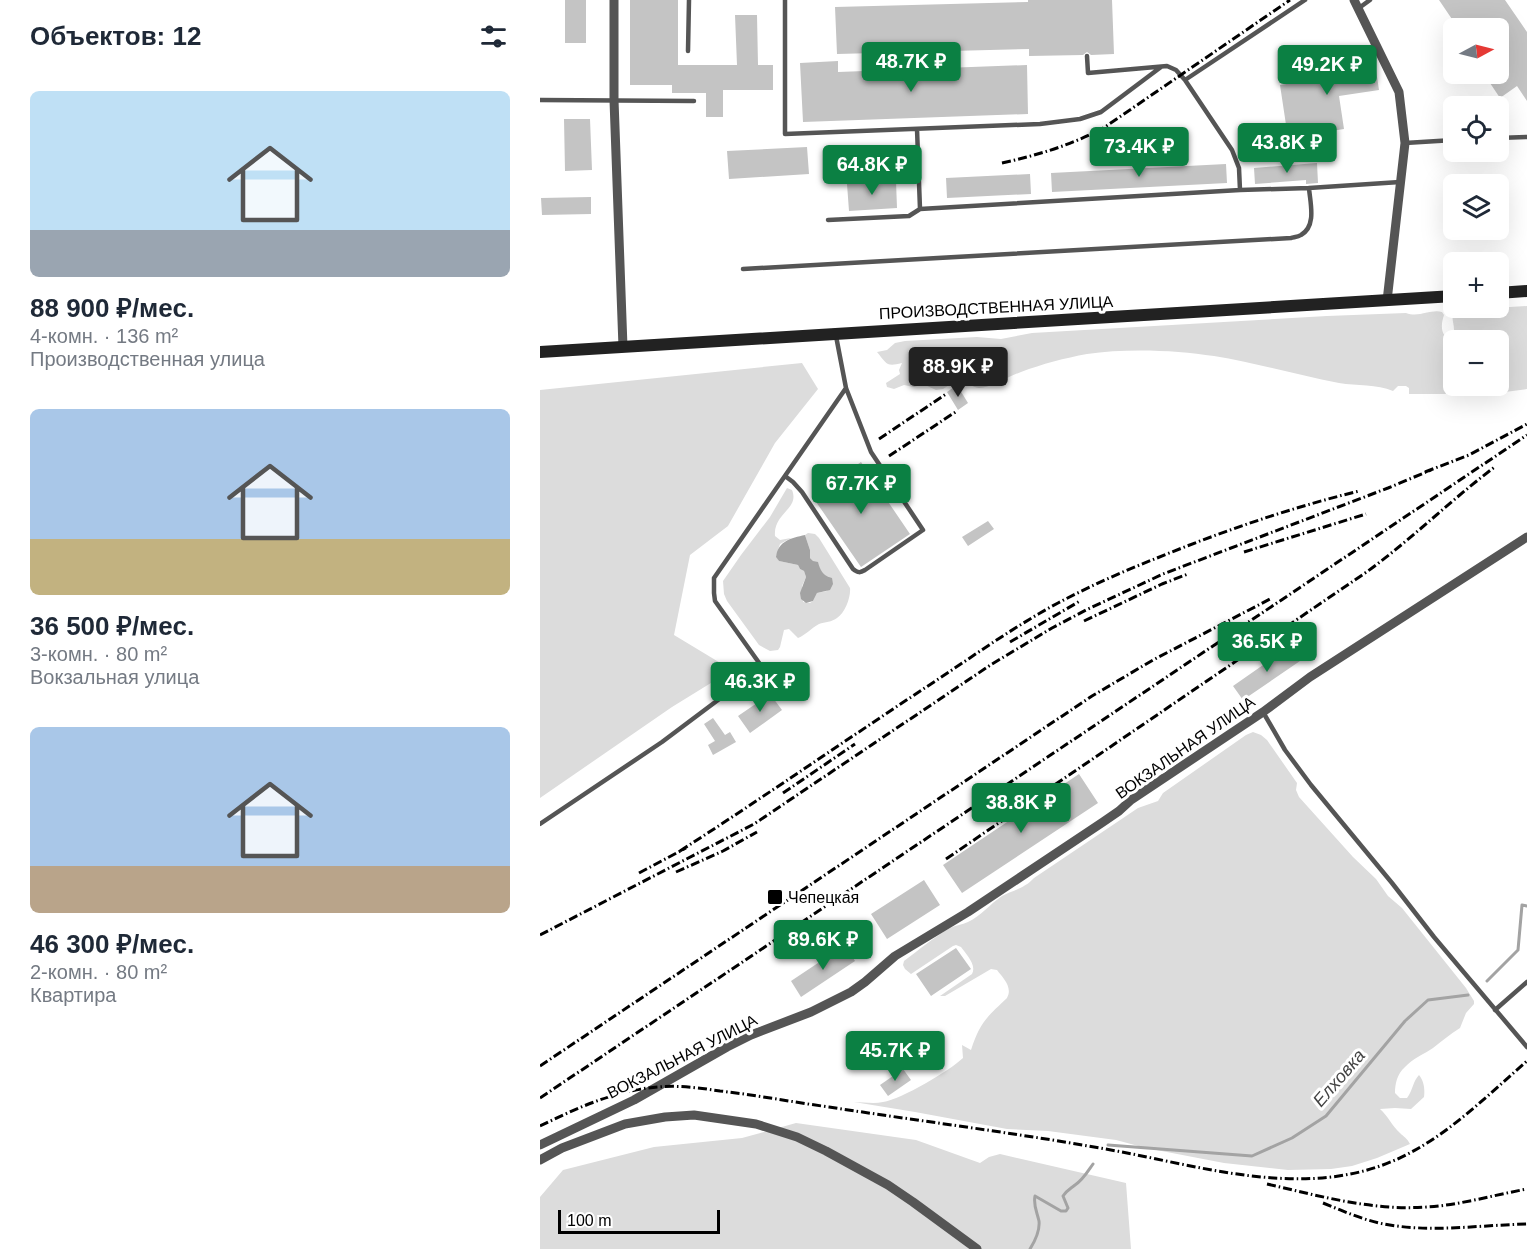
<!DOCTYPE html>
<html lang="ru">
<meta charset="utf-8">
<style>
body{margin:0;font-family:Helvetica,sans-serif;background:#f2f2f3;color:#1f2937;height:100vh;display:flex;flex-direction:column;font-size:22px;white-space:nowrap}
*{box-sizing:border-box;margin:0}
p{font-size:20px;color:#747a83}
.icon{flex:none;width:33px;height:33px;fill:none;stroke:currentColor;stroke-width:2;stroke-linecap:round;stroke-linejoin:round}
.map{position:relative;flex:1;overflow:hidden}
.panel{display:flex;flex-direction:column;background:#fff;width:540px}
.panel>*{flex:none}
.needle{width:39px;rotate:83deg}
.controls{position:absolute;left:903px;top:18px;display:grid;gap:12px}
.controls a{display:grid;place-items:center;width:66px;height:66px;border-radius:9px;background:#fff;box-shadow:0 6px 24px #0002;font-size:30px}
.scale{position:absolute;left:18px;bottom:15px;width:162px;box-sizing:border-box;padding-left:6px;border:3px solid #000;border-top:0;font-size:16px;line-height:21px;white-space:nowrap;color:#000;-webkit-text-stroke:4px #fff;paint-order:stroke}
.price{position:absolute;translate:-50% -51px;padding:0 14px;border-radius:6px;background:#0b8043;color:#fff;font-size:20px;line-height:39px;filter:drop-shadow(0 2px 3px #0008)}
.price::after{content:'';position:absolute;left:50%;top:36px;width:18px;height:14px;margin-left:-9px;background:inherit;clip-path:polygon(0 0,100% 0,50% 100%)}
.price.on{background:#222;color:#fff}
ul{padding:0;list-style:none}
li{display:grid;align-content:center;gap:12px;height:318px;padding:0 30px}
li span{display:grid;place-items:center;height:186px;border-radius:9px;color:#555}
li>.icon{margin-inline-start:auto}
span .icon{width:108px;height:108px;fill:#fffc;stroke-width:1}
li b{font-size:26px}
h2{display:flex;justify-content:space-between;align-items:center;height:72px;padding:0 30px;font-size:26px}
main{display:flex;flex:1;min-height:0}
.map>svg:first-child{display:block}
.green{fill:#dcdcdc}
.water{fill:#a3a3a3}
.lines{fill:none;stroke-linecap:round;stroke-linejoin:round}
.stream{stroke:#a3a3a3;stroke-width:3}
.building{fill:#c4c4c4}
.lane{stroke:#555;stroke-width:4.5}
.street{stroke:#555;stroke-width:9}
.secondary{stroke:#222;stroke-width:12}
.rail{stroke:#000;stroke-width:3;stroke-dasharray:9 3 1.5 3;stroke-linecap:butt}
.poi-dot{fill:#000;stroke:#fff;stroke-width:2}
.labels{text-anchor:middle;stroke-width:6;stroke-linejoin:round;paint-order:stroke}
.street-label{font-size:16px;fill:#000;stroke:#fff}
.poi-label{font-size:16px;fill:#000;stroke:#fff;text-anchor:start}
.water-label{font-size:18px;font-style:italic;fill:#444;stroke:#fff}
</style>
<main>
<section class="panel">
<h2>Объектов: 12<svg class="icon" aria-label="filters" viewBox="0 0 24 24"><path d="M4 7h16M4 17h16"/><circle cx="9" cy="7" r="2"/><circle cx="15" cy="17" r="2"/></svg></h2>
<ul>
<li><span style="background:linear-gradient(#bfe0f5 75%,#9aa5b1 0)"><svg class="icon" aria-label="home" viewBox="0 0 24 24"><path d="M3 11l9-7 9 7M6 9v11h12V9"/></svg></span><div><b>88 900 ₽/мес.</b><p>4-комн. · 136 m²</p><p>Производственная улица</p></div></li>
<li><span style="background:linear-gradient(#a9c7e8 70%,#c2b280 0)"><svg class="icon" aria-label="home" viewBox="0 0 24 24"><path d="M3 11l9-7 9 7M6 9v11h12V9"/></svg></span><div><b>36 500 ₽/мес.</b><p>3-комн. · 80 m²</p><p>Вокзальная улица</p></div></li>
<li><span style="background:linear-gradient(#a9c7e8 75%,#b9a48a 0)"><svg class="icon" aria-label="home" viewBox="0 0 24 24"><path d="M3 11l9-7 9 7M6 9v11h12V9"/></svg></span><div><b>46 300 ₽/мес.</b><p>2-комн. · 80 m²</p><p>Квартира</p></div></li>
</ul>
</section>
<div class="map">
<svg width="987" height="1249" viewBox="0 0 987 1249">
<rect width="100%" height="100%" fill="#fff"/>
<!-- green -->
<path class="green" d="M 987,306 L 987,389 L 950,394 L 869,394 L 869,388 L 866,386 L 858,386 L 853,391 C 837,384 817,386 799,383 C 757,375 716,363 674,356 C 636,350 586,348 547,354 C 525,358 502,364 481,372 C 469,376 451,388 439,388 C 432,387 427,383 423,379 L 417,380 L 403,389 L 396,390 L 383,384 L 374,387 L 364,385 L 354,389 L 347,387 L 346,383 L 360,374 L 359,370 L 362,363 C 346,367 347,364 337,352 L 347,350 L 355,343 L 365,341 L 437,337 L 461,339 L 492,333 L 787,316 L 866,313 C 879,318 890,309 902,312 L 904,315 C 900,327 901,337 913,341 L 914,386 L 958,386 L 958,340 L 914,340 C 914,337 914,334 914,330 C 914,320 908,315 921,310 Z
M 262,363 L 278,389 L 235,443 L 188,526 L 150,555 L 134,635 L 192,670 L 132,707 L 0,798 L 0,390 Z
M 247,488 L 252,490 C 260,509 233,513 235,536 L 240,540 L 251,538 L 240,544 L 236,556 L 239,561 L 258,565 L 260,569 L 264,571 L 266,577 L 262,586 L 263,602 L 270,603 L 273,601 L 277,593 L 287,591 L 289,577 L 284,575 L 270,558 L 270,550 L 265,535 L 268,533 L 275,534 L 279,538 L 310,588 C 311,597 305,613 297,618 C 292,622 285,622 279,624 C 271,628 266,635 258,638 L 249,629 L 244,630 L 240,647 L 238,650 L 230,651 L 219,645 L 187,601 L 184,594 L 183,581 L 201,555 L 230,517 Z
M 713,732 L 721,735 L 727,740 L 757,783 L 756,790 L 759,797 L 813,857 L 836,879 L 848,896 L 862,908 L 926,988 L 934,1001 L 934,1004 L 926,1013 L 920,1028 C 910,1034 902,1041 893,1048 C 884,1054 872,1059 865,1067 C 857,1074 855,1084 855,1093 L 860,1098 L 867,1098 C 873,1090 873,1081 879,1075 C 884,1081 885,1089 884,1097 L 871,1109 L 855,1108 L 840,1109 C 848,1116 852,1126 860,1133 C 864,1137 867,1138 870,1144 L 837,1158 L 812,1166 L 791,1169 L 748,1170 L 684,1163 L 606,1148 L 576,1140 L 508,1131 L 467,1129 L 375,1112 L 314,1102 C 323,1102 334,1104 343,1102 C 362,1099 409,1071 423,1058 L 422,1045 L 431,1050 C 440,1022 447,1017 467,998 C 473,987 463,978 457,970 L 451,969 L 405,996 L 400,996 L 432,974 C 437,965 426,954 421,947 L 416,945 L 413,946 L 371,974 L 365,969 L 363,965 L 364,961 C 379,950 394,937 410,928 C 416,925 422,925 428,922 C 441,916 450,904 462,896 C 474,890 485,888 494,878 L 598,808 L 618,801 L 623,793 L 706,735 Z
M 256,1123 L 376,1140 L 440,1163 L 449,1157 L 460,1154 L 586,1183 L 591,1249 L 0,1249 L 0,1197 L 23,1170 L 114,1147 L 202,1138 Z"/>
<!-- water -->
<path class="water" d="M 265,535 L 270,550 L 270,558 L 273,561 L 278,562 C 280,570 283,576 292,578 L 293,584 L 290,590 L 277,593 L 273,601 L 266,603 L 261,599 L 260,593 L 266,577 L 264,571 L 260,569 L 258,565 L 239,561 L 236,557 C 238,541 251,538 265,535 Z"/>
<g class="lines">
<!-- stream -->
<path class="stream" d="M 947,981 L 978,950 L 982,905 L 987,906
M 568,1145 L 712,1156 L 752,1138 L 786,1116 L 865,1021 L 888,1000 L 928,995
M 490,1249 C 495,1241 500,1230 499,1221 C 497,1212 493,1205 495,1196 L 521,1211 L 526,1211 L 528,1208 L 523,1196 C 527,1190 530,1189 535,1185 C 543,1180 548,1171 553,1164"/>
</g>
<!-- building -->
<path class="building" d="M 25,0 L 46,0 L 46,43 L 25,43 Z
M 90,0 L 138,0 L 138,65 L 197,65 L 195,15 L 217,15 L 218,65 L 233,65 L 233,90 L 183,90 L 183,117 L 166,117 L 166,93 L 132,93 L 132,85 L 90,85 Z
M 488,0 L 572,0 L 574,54 L 551,55 L 547,52 L 543,55 L 489,56 L 489,49 L 297,54 L 295,7 L 488,2 Z
M 899,0 L 965,0 L 987,32 L 987,101 L 977,86 L 960,98 L 944,74 L 958,74 L 958,28 L 918,28 Z
M 831,50 L 834,57 L 839,90 L 799,96 L 804,129 L 748,138 L 740,85 L 800,76 L 797,55 Z
M 298,61 L 298,72 L 487,65 L 488,114 L 263,122 L 260,63 Z
M 24,119 L 50,119 L 52,170 L 25,171 Z
M 267,147 L 269,174 L 189,179 L 187,151 Z
M 777,163 L 778,183 L 766,184 L 766,180 L 715,184 L 714,168 Z
M 686,164 L 687,183 L 512,192 L 511,173 Z
M 490,174 L 491,194 L 407,198 L 406,178 Z
M 356,181 L 357,208 L 309,211 L 307,184 Z
M 51,197 L 51,214 L 2,215 L 1,198 Z
M 417,385 L 428,403 L 418,410 L 407,392 Z
M 321,462 L 370,534 L 321,567 L 272,496 Z
M 448,521 L 454,529 L 428,546 L 422,537 Z
M 750,646 L 760,661 L 703,700 L 693,686 Z
M 230,694 L 242,710 L 210,733 L 198,716 Z
M 173,718 L 185,735 L 190,732 L 196,742 L 173,755 L 168,745 L 175,741 L 164,724 Z
M 539,774 L 558,803 L 422,893 L 403,865 Z
M 384,880 L 400,905 L 347,939 L 331,914 Z
M 305,945 L 315,961 L 261,997 L 251,981 Z
M 416,948 L 431,969 L 391,996 L 376,974 Z
M 363,1069 L 371,1080 L 348,1096 L 340,1085 Z"/>
<g class="lines">
<!-- lane -->
<path class="lane" d="M 245,0 L 245,134 L 500,124 L 540,119 L 561,112 L 621,67
M 819,8 L 830,0
M 148,51 L 149,0
M 547,56 L 548,73 L 627,66 L 636,70 L 645,80 L 692,150 L 699,168 L 700,190
M 645,80 L 765,0
M 0,100 L 154,101
M 377,129 L 380,209
M 958,138 L 987,137
M 865,143 L 914,140
M 288,220 L 369,216 L 380,209 L 700,190 L 769,188 L 860,182
M 203,269 L 751,238 C 755,237 758,237 761,235 C 777,226 770,202 769,188
M 245,476 L 253,482 L 262,492 L 313,569 C 318,573 320,573 325,570 L 383,530 L 331,452 L 306,388 L 296,336
M 723,712 L 745,750 L 771,785 L 852,883 L 894,937 L 987,1047
M 0,824 L 122,742 L 222,667 L 175,601 L 174,593 L 174,578 L 306,388
M 955,1010 L 987,982"/>
<!-- street -->
<path class="street" d="M 74,0 L 74,100 L 83,347
M 814,0 L 859,92 L 865,143 L 847,301
M 0,1145 L 94,1100 L 187,1047 L 211,1035 L 271,1012 L 311,992 L 325,982 L 355,956 L 428,912 L 563,822 L 579,811 L 591,800 L 723,712 L 770,677 L 987,537
M 0,1160 L 22,1148 L 85,1124 L 125,1117 L 154,1115 L 216,1124 L 257,1137 L 286,1151 L 348,1185 L 373,1202 L 437,1249"/>
<!-- secondary -->
<path class="secondary" d="M 958,293 L 987,291
M 0,352 L 914,296"/>
<!-- rail -->
<path class="rail" d="M 462,163 C 498,155 532,145 565,127 L 750,0
M 339,439 L 406,394
M 349,456 L 417,411
M 885,472 L 929,455 L 987,424
M 704,552 L 826,514
M 544,621 L 622,584 L 648,574
M 470,642 L 540,601
M 243,793 L 315,744
M 140,851 C 227,795 313,735 400,678 C 439,652 477,625 518,603 C 550,586 584,571 617,558 C 683,531 750,508 819,491
M 406,859 L 828,571 C 873,538 912,499 956,466
M 136,872 L 183,851 L 217,832
M 99,873 L 146,848
M 0,935 L 214,824 L 452,664 L 512,628 L 546,610 L 623,574 L 848,488 L 891,470
M 0,1066 L 552,696 L 613,660 L 732,598
M 0,1098 L 987,435
M 0,1126 C 37,1108 76,1090 118,1087 C 139,1085 160,1088 180,1091 C 216,1095 252,1102 289,1107 C 386,1122 485,1134 582,1152 C 665,1168 757,1195 840,1166 C 898,1146 942,1100 987,1061
M 727,1184 C 780,1196 832,1211 887,1207 C 920,1205 954,1195 987,1189
M 783,1203 C 803,1211 823,1220 844,1224 C 891,1233 940,1225 987,1224"/>
</g>
<!-- markers -->
<rect class="poi-dot" x="227" y="889" width="16" height="16" rx="3"/>
<g class="labels">
<!-- street labels -->
<g class="street-label">
<text transform="translate(456 307) rotate(-3)" y="6">ПРОИЗВОДСТВЕННАЯ УЛИЦА</text>
<text transform="translate(645 747) rotate(-35)" y="6">ВОКЗАЛЬНАЯ УЛИЦА</text>
<text transform="translate(142 1056) rotate(-27)" y="6">ВОКЗАЛЬНАЯ УЛИЦА</text>
</g>
<!-- poi labels -->
<g class="poi-label">
<text x="248" y="903">Чепецкая</text>
</g>
<!-- water labels -->
<g class="water-label">
<text transform="translate(799 1078) rotate(-49)" y="6">Елховка</text>
</g>
</g>
</svg>
<div class="controls">
<a><svg class="needle" viewBox="-14 -14 28 28"><path d="M0-13l5 13h-10z" fill="#e53935"/><path d="M0 13l5-13h-10z" fill="#747a83"/></svg></a>
<a><svg class="icon" aria-label="locate" viewBox="0 0 24 24"><circle cx="12" cy="12" r="6"/><path d="M12 2v4M12 18v4M2 12h4M18 12h4"/></svg></a>
<a><svg class="icon" aria-label="layers" viewBox="0 0 24 24"><path d="M12 4l9 5-9 5-9-5zM3 14l9 5 9-5"/></svg></a>
<a>+</a>
<a>−</a>
</div>
<div class="scale">100 m</div>
<b class="price" style="left:371px;top:93px">48.7K ₽</b>
<b class="price" style="left:787px;top:96px">49.2K ₽</b>
<b class="price" style="left:747px;top:174px">43.8K ₽</b>
<b class="price" style="left:599px;top:178px">73.4K ₽</b>
<b class="price" style="left:332px;top:196px">64.8K ₽</b>
<b class="price on" style="left:418px;top:398px">88.9K ₽</b>
<b class="price" style="left:321px;top:515px">67.7K ₽</b>
<b class="price" style="left:727px;top:673px">36.5K ₽</b>
<b class="price" style="left:220px;top:713px">46.3K ₽</b>
<b class="price" style="left:481px;top:834px">38.8K ₽</b>
<b class="price" style="left:283px;top:971px">89.6K ₽</b>
<b class="price" style="left:355px;top:1082px">45.7K ₽</b>
</div>
</main>
